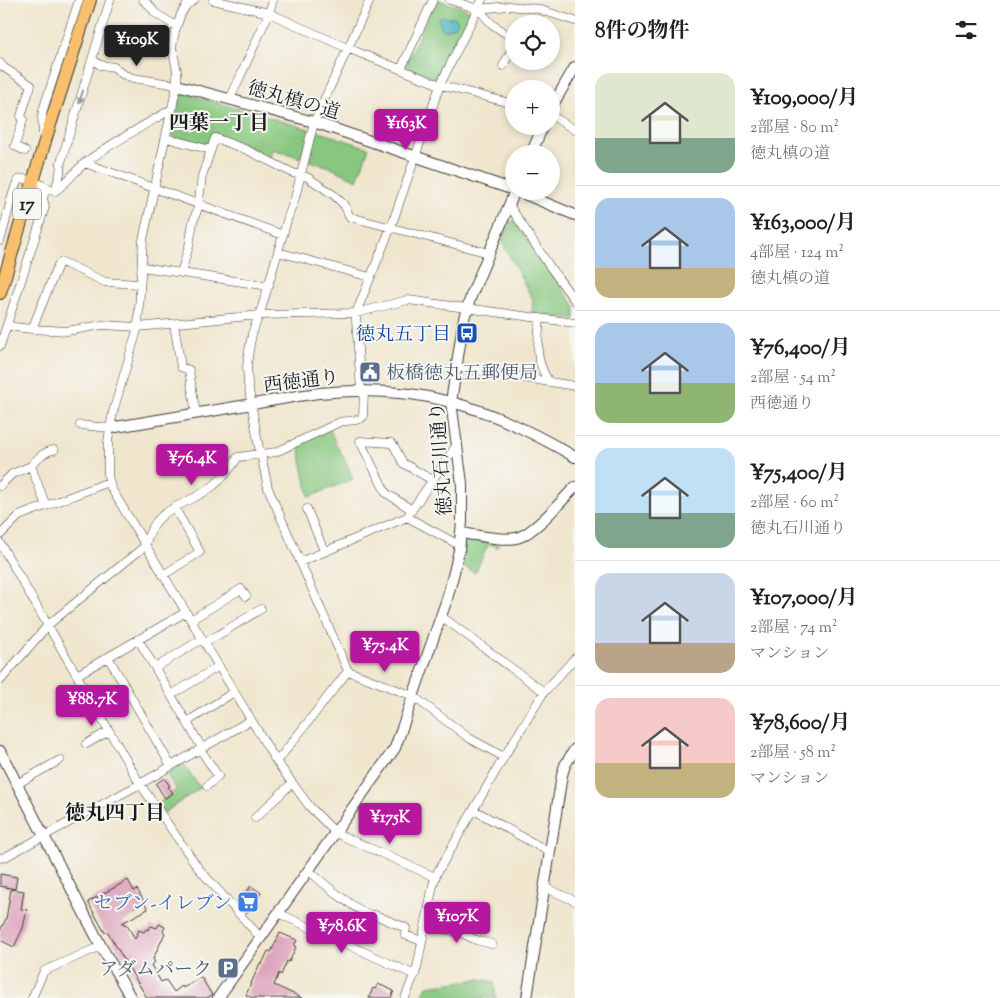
<!DOCTYPE html>
<html lang="ja">
<meta charset="utf-8">
<style>
body{margin:0;font-family:"Sorts Mill Goudy","Noto Serif JP",serif;background:#f2f2f2;color:#202124;height:100vh;display:flex;flex-direction:column;font-size:19px;white-space:nowrap}
*{box-sizing:border-box;margin:0}
p{font-size:16px;color:#757577}
.icon{flex:none;width:28px;height:28px;fill:none;stroke:currentColor;stroke-width:2;stroke-linecap:round;stroke-linejoin:round}
.map{position:relative;flex:1;overflow:hidden}
.drawer{display:flex;flex-direction:column;background:#fff;width:425px}
.drawer>*{flex:none}
.tools{position:absolute;left:505px;top:15px;display:grid;gap:10px}
.tools a{display:grid;place-items:center;width:55px;height:55px;border-radius:50%;background:#fff;box-shadow:0 2px 8px #0003;font-size:25px}
.price{position:absolute;translate:-50% -42px;padding:0 11px;border-radius:5px;background:#b5179e;color:#fff;font-size:16px;line-height:32px;filter:drop-shadow(0 1px 2px #0008)}
.price::after{content:'';position:absolute;left:50%;top:30px;width:15px;height:11px;margin-left:-8px;background:inherit;clip-path:polygon(0 0,100% 0,50% 100%)}
.price.selected{background:#222;color:#fff}
ul{padding:0;list-style:none}
li{display:flex;align-items:center;gap:15px;height:125px;padding:0 20px}
li+li{border-top:1px solid #e0e0e0}
li span{display:grid;place-items:center;flex:none;width:140px;height:100px;border-radius:15px;color:#555}
li>.icon{margin-inline-start:auto}
span .icon{width:60px;height:60px;fill:#fffc;stroke-width:1}
li b{font-size:21px}
h2{display:flex;justify-content:space-between;align-items:center;height:60px;padding:0 20px;font-size:21px}
main{display:flex;flex:1;min-height:0}
.map>svg:first-child{display:block}
.green{fill:#87c77f;stroke:#52724e}
.water{fill:#4ab5c7;stroke:#336872}
.building{fill:#dda3bb}
.lines{fill:none;stroke-linecap:round;stroke-linejoin:round}
.minor-casing{stroke:#3c3a37;stroke-width:9}
.tertiary-casing{stroke:#3c3a37;stroke-width:12}
.trunk-casing{stroke:#3c3a37;stroke-width:14}
.minor{stroke:#fff;stroke-width:8}
.tertiary{stroke:#fff;stroke-width:10}
.trunk{stroke:#f8bf6c;stroke-width:12}
.oneway{fill:#999}
.labels{text-anchor:middle;stroke-width:4;stroke-linejoin:round;paint-order:stroke}
.shield{fill:#f6f6f2;stroke:#5d5d5c;stroke-width:1}
.shield-label{font-size:18px;font-weight:bold;fill:#1c1c1c}
.street-label{font-size:19px;fill:#1c1c1c;stroke:#f6f6f2}
.transit-label{font-size:19px;fill:#164399;stroke:#f6f6f2;text-anchor:end}
.service-label{font-size:19px;fill:#4e5e75;stroke:#f6f6f2;text-anchor:start}
.shop-label{font-size:19px;fill:#366cbe;stroke:#f6f6f2;text-anchor:end}
.neighbourhood-label{font-size:20px;font-weight:bold;fill:#1c1c1c;stroke:#f6f6f2}
</style>
<main>
<div class="map">
<svg width="575" height="998" viewBox="0 0 575 998">
<rect width="100%" height="100%" fill="#f6f6f2"/>
<filter id="ink" filterUnits="userSpaceOnUse"><feTurbulence type="fractalNoise" baseFrequency=".02" numOctaves="2"/><feDisplacementMap in="SourceGraphic" scale="10" xChannelSelector="R" yChannelSelector="G"/><feConvolveMatrix kernelMatrix="1 2 1 2 8 2 1 2 1" color-interpolation-filters="sRGB"/></filter>
<filter id="wash" filterUnits="userSpaceOnUse"><feTurbulence type="fractalNoise" baseFrequency=".0096" numOctaves="4" result="noise"/><feDisplacementMap in="SourceGraphic" scale="20" xChannelSelector="R" yChannelSelector="G"/><feGaussianBlur stdDeviation="1.12" result="paint"/><feColorMatrix in="noise" values="0 0 0 0 0 0 0 0 0 0 0 0 0 0 0 0 0 1.4 0 .05"/><feComposite in="paint" operator="in"/></filter>
<g filter="url(#wash)">
<rect width="100%" height="100%" fill="#f0e6ce"/>
<!-- green -->
<path class="green" d="M 439,0 L 469,10 L 471,15 L 440,77 L 436,78 L 408,68 L 406,63 L 435,2 Z
M 183,93 L 309,129 L 301,158 L 273,149 L 270,158 L 256,150 L 215,134 L 211,143 L 207,145 L 174,137 L 172,135 L 181,95 Z
M 317,131 L 369,148 L 357,180 L 327,166 L 309,161 Z
M 511,221 L 515,221 L 547,268 L 575,306 L 575,319 L 532,314 L 533,300 L 502,242 Z
M 330,429 L 335,442 L 346,462 L 353,479 L 309,497 L 301,460 L 300,443 Z
M 464,538 L 495,543 L 499,545 L 497,548 L 493,545 L 488,545 L 475,573 L 460,564 Z
M 183,763 L 200,788 L 164,813 L 158,804 L 174,792 L 176,789 L 166,774 Z
M 480,979 L 494,982 L 496,998 L 421,998 L 427,986 Z"/>
<!-- water -->
<path class="water" d="M 443,16 L 447,18 L 454,17 L 457,19 L 457,23 L 455,26 L 443,31 L 438,19 Z"/>
<g id="blocks">
<!-- building -->
<path class="building" d="M 164,778 L 170,786 L 168,787 L 173,793 L 165,798 L 156,784 Z
M 0,874 L 17,877 L 15,889 L 0,886 Z
M 128,880 L 134,891 L 137,889 L 148,909 L 122,923 L 127,925 L 135,939 L 139,930 L 144,932 L 146,929 L 148,930 L 151,926 L 157,928 L 159,924 L 165,927 L 163,931 L 165,933 L 153,959 L 155,962 L 151,965 L 161,982 L 166,980 L 174,992 L 182,986 L 183,988 L 201,977 L 212,995 L 207,998 L 147,998 L 107,931 L 105,933 L 88,902 Z
M 251,886 L 261,893 L 247,913 L 238,905 Z
M 11,889 L 24,891 L 21,909 L 27,910 L 23,928 L 14,947 L 0,940 L 0,931 L 6,919 Z
M 280,933 L 297,940 L 294,946 L 296,947 L 289,962 L 287,961 L 281,975 L 279,973 L 274,985 L 302,998 L 253,998 L 246,995 L 260,963 L 262,964 L 268,951 L 271,952 Z
M 378,984 L 394,991 L 391,998 L 369,998 L 373,988 L 375,989 Z"/>
</g>
</g>
<g filter="url(#ink)">
<use href="#blocks" fill-opacity="0" stroke="#3c3a37" stroke-width="1"/>
<g class="lines">
<!-- minor casing -->
<g class="minor-casing">
<path id="minor" d="M 143,0 L 150,6 L 155,13 L 176,26
M 194,0 L 186,6 L 181,14 L 175,31 L 172,47 L 177,71 L 177,85 L 143,240 L 138,327 L 113,412 L 110,428 L 108,442 L 108,476 L 111,488 L 276,761 L 310,807 L 335,832 L 340,835 L 435,877
M 213,0 L 269,13 L 347,48 L 440,85 L 514,104
M 450,0 L 478,9 L 509,6 L 538,9 L 575,21
M 478,9 L 493,25 L 514,39
M 93,60 L 100,65 L 114,67 L 122,74 L 133,78 L 177,85
M 0,63 L 3,67 L 31,85 L 21,116 L 23,119 L 15,146 L 25,151
M 503,66 L 514,45
M 401,69 L 433,0
M 230,99 L 269,13 L 273,0
M 551,115 L 575,130
M 43,135 L 42,116 L 43,110 L 79,0
M 166,138 L 211,150
M 85,163 L 283,235
M 55,191 L 60,173 L 61,162 L 110,0
M 55,191 C 67,183 75,171 86,162 C 113,142 143,126 172,109
M 509,205 L 550,267 L 575,301
M 0,241 C 7,221 9,199 18,180 C 27,176 42,185 50,189
M 278,252 L 370,277
M 142,267 L 269,286
M 181,273 L 189,246 L 193,222 L 198,208 L 202,176 L 215,138 L 247,150 L 293,173 L 307,177 L 334,195 L 344,205 L 350,217 L 489,253
M 540,318 C 538,345 534,358 549,382
M 174,324 L 181,367 L 189,370 L 196,414
M 8,325 L 14,327 L 32,329 L 67,331 L 102,325 L 138,327 L 259,315 L 356,313 L 408,300 L 575,323
M 32,329 L 58,265 L 62,262 L 105,282 L 140,284
M 0,346 L 45,207 L 43,198 L 46,188
M 457,367 L 575,386
M 361,391 L 356,320 L 356,313 L 391,227 L 440,85 L 482,0
M 80,425 L 110,428
M 260,454 L 248,384 L 247,366 L 249,350 L 252,334 L 262,307 L 288,217 L 295,198 L 314,122 L 370,0
M 261,454 L 268,488 L 348,671 L 413,696 L 469,738 L 504,757
M 31,466 C 36,459 45,451 54,450
M 0,486 L 12,474 L 31,466 L 46,506
M 307,509 L 324,551
M 412,510 L 386,493 L 360,441 L 391,443 L 394,446 L 403,463 L 432,480
M 407,517 L 459,545
M 0,535 L 19,516 L 109,482
M 0,543 L 140,784 L 199,869 L 260,937
M 300,562 L 407,517 L 458,443
M 163,575 L 200,552 L 174,507
M 441,616 L 544,692
M 191,620 L 241,589 L 246,596
M 138,639 L 202,748
M 205,643 L 261,609
M 108,657 L 171,766
M 155,668 L 202,639
M 77,675 L 186,612
M 0,681 L 48,625 L 145,546 C 156,503 184,509 213,486 C 223,478 231,468 238,457 L 276,452 L 340,422 C 347,420 358,422 363,417 L 364,391
M 171,695 L 219,666
M 187,722 L 234,692
M 86,744 L 109,731
M 200,749 L 218,776 L 207,786
M 276,761 L 282,755 L 348,671
M 17,784 L 60,760
M 474,810 L 549,852
M 255,818 L 292,783
M 0,858 L 5,857 L 140,784 L 251,720
M 308,870 C 321,881 360,916 375,915 L 406,928 L 405,935 L 422,941
M 544,887 L 575,901
M 278,913 L 415,975
M 425,926 L 459,932 L 476,940 L 492,944
M 32,998 L 44,971 L 101,946
M 405,998 L 417,968 L 433,885 L 437,873 L 504,757 L 544,692 L 575,658"/>
</g>
<!-- tertiary casing -->
<g class="tertiary-casing">
<path id="tertiary" d="M 177,85 L 314,122 L 514,190
M 551,108 L 575,67
M 531,154 L 543,126
M 517,191 L 575,215
M 110,428 C 154,421 197,413 241,406 C 267,402 293,396 319,393 C 363,389 408,391 451,402 C 495,413 536,434 575,457
M 461,533 C 477,535 500,541 516,538 C 533,535 562,500 575,487
M 0,751 L 101,946 L 131,998
M 218,998 L 395,748 L 447,599 L 455,568 L 459,550 L 462,522 L 462,483 L 451,402 L 464,318 L 471,296 L 515,191
M 527,998 L 562,775 L 565,765 L 575,749"/>
</g>
<!-- trunk casing -->
<g class="trunk-casing">
<path id="trunk" d="M 0,293 L 48,131 L 90,0"/>
</g>
<!-- minor -->
<use href="#minor" class="minor"/>
<!-- tertiary -->
<use href="#tertiary" class="tertiary"/>
<!-- trunk -->
<use href="#trunk" class="trunk"/>
</g>
<!-- one-way arrows -->
<defs><path id="oneway-solid" d="M-6-.8H1V-3.2L6.5 0L1 3.2V.8H-6Z" transform="scale(1.25)"/></defs>
<use class="oneway" href="#oneway-solid" transform="translate(81 97) rotate(107)"/>
</g>
<!-- icons -->
<defs>
<g id="bus-square" transform="scale(1.125)"><rect x="-9" y="-9" width="18" height="18" rx="4" fill="#1a4fb4" stroke="#f6f6f2"/><path d="M-5-6H5V4H4V6H2V4H-2V6H-4V4H-5ZM-3.5-4V0h7V-4ZM-3.5 1.2v1.5H-2V1.2ZM2 1.2v1.5H3.5V1.2Z" fill="#fff"/></g>
<g id="civic-square" transform="scale(1.125)"><rect x="-9" y="-9" width="18" height="18" rx="4" fill="#5c6f8a" stroke="#f6f6f2"/><path d="M-.6-6.5H3V-4.5H.6V-3L4-1V1h2V6H-6V1h2V-1L-.6-3ZM-1.2 2.5V6h2.4V2.5Z" fill="#fff"/></g>
<g id="supermarket-square" transform="scale(1.125)"><rect x="-9" y="-9" width="18" height="18" rx="4" fill="#3f7fe0" stroke="#f6f6f2"/><path d="M-6-5.5h2.5l.6 2H6L4.5 2H-2.5L-4.4-4H-6ZM-1.5 3.2a1.3 1.3 0 1 0 .1 0ZM3 3.2a1.3 1.3 0 1 0 .1 0Z" fill="#fff"/></g>
<g id="parking-square" transform="scale(1.125)"><rect x="-9" y="-9" width="18" height="18" rx="4" fill="#5c6f8a" stroke="#f6f6f2"/><path d="M-3.5-5.5H1a3.5 3.5 0 0 1 0 7H-1V5.5H-3.5ZM-1-3.4V-.6H.8a1.4 1.4 0 0 0 0-2.8Z" fill="#fff"/></g>
</defs>
<g fill-rule="evenodd">
<use href="#bus-square" x="467" y="333"/>
<use href="#civic-square" x="370" y="372"/>
<use href="#supermarket-square" x="248" y="902"/>
<use href="#parking-square" x="228" y="968"/>
</g>
<g class="labels">
<!-- shield labels -->
<rect class="shield" x="13" y="188.5" width="28" height="31" rx="4"/>
<g class="shield-label">
<text x="27" y="210">17</text>
</g>
<!-- street labels -->
<g class="street-label">
<text transform="translate(294 99) rotate(16)" y="7">徳丸槙の道</text>
<text transform="translate(301 380) rotate(-7)" y="7">西徳通り</text>
<text transform="translate(440 459) rotate(-94)" y="7">徳丸石川通り</text>
</g>
<!-- transit labels -->
<g class="transit-label">
<text x="451" y="340">徳丸五丁目</text>
</g>
<!-- service labels -->
<g class="service-label">
<text x="386" y="379">板橋徳丸五郵便局</text>
<text x="212" y="975" text-anchor="end">アダムパーク</text>
</g>
<!-- shop labels -->
<g class="shop-label">
<text x="232" y="909">セブン-イレブン</text>
</g>
<!-- neighbourhood labels -->
<g class="neighbourhood-label">
<text x="219" y="129">四葉一丁目</text>
<text x="115" y="819">徳丸四丁目</text>
</g>
</g>
</svg>
<div class="tools">
<a><svg class="icon" aria-label="locate" viewBox="0 0 24 24"><circle cx="12" cy="12" r="6"/><path d="M12 2v4M12 18v4M2 12h4M18 12h4"/></svg></a>
<a>+</a>
<a>−</a>
</div>
<b class="price selected" style="left:137px;top:67px">¥109K</b>
<b class="price" style="left:406px;top:151px">¥163K</b>
<b class="price" style="left:192px;top:486px">¥76.4K</b>
<b class="price" style="left:385px;top:673px">¥75.4K</b>
<b class="price" style="left:92px;top:727px">¥88.7K</b>
<b class="price" style="left:390px;top:845px">¥175K</b>
<b class="price" style="left:457px;top:944px">¥107K</b>
<b class="price" style="left:342px;top:954px">¥78.6K</b>
</div>
<section class="drawer">
<h2>8件の物件<svg class="icon" aria-label="filters" viewBox="0 0 24 24"><path d="M4 7h16M4 17h16"/><circle cx="9" cy="7" r="2"/><circle cx="15" cy="17" r="2"/></svg></h2>
<ul>
<li><span style="background:linear-gradient(#dfe7d0 65%,#7fa58c 0)"><svg class="icon" aria-label="home" viewBox="0 0 24 24"><path d="M3 11l9-7 9 7M6 9v11h12V9"/></svg></span><div><b>¥109,000/月</b><p>2部屋 · 80 m²</p><p>徳丸槙の道</p></div></li>
<li><span style="background:linear-gradient(#a9c7e8 70%,#c2b280 0)"><svg class="icon" aria-label="home" viewBox="0 0 24 24"><path d="M3 11l9-7 9 7M6 9v11h12V9"/></svg></span><div><b>¥163,000/月</b><p>4部屋 · 124 m²</p><p>徳丸槙の道</p></div></li>
<li><span style="background:linear-gradient(#a9c7e8 60%,#8fb573 0)"><svg class="icon" aria-label="home" viewBox="0 0 24 24"><path d="M3 11l9-7 9 7M6 9v11h12V9"/></svg></span><div><b>¥76,400/月</b><p>2部屋 · 54 m²</p><p>西徳通り</p></div></li>
<li><span style="background:linear-gradient(#bfe0f5 65%,#7fa58c 0)"><svg class="icon" aria-label="home" viewBox="0 0 24 24"><path d="M3 11l9-7 9 7M6 9v11h12V9"/></svg></span><div><b>¥75,400/月</b><p>2部屋 · 60 m²</p><p>徳丸石川通り</p></div></li>
<li><span style="background:linear-gradient(#c9d6e8 70%,#b9a48a 0)"><svg class="icon" aria-label="home" viewBox="0 0 24 24"><path d="M3 11l9-7 9 7M6 9v11h12V9"/></svg></span><div><b>¥107,000/月</b><p>2部屋 · 74 m²</p><p>マンション</p></div></li>
<li><span style="background:linear-gradient(#f6c9c9 65%,#c2b280 0)"><svg class="icon" aria-label="home" viewBox="0 0 24 24"><path d="M3 11l9-7 9 7M6 9v11h12V9"/></svg></span><div><b>¥78,600/月</b><p>2部屋 · 58 m²</p><p>マンション</p></div></li>
</ul>
</section>
</main>
